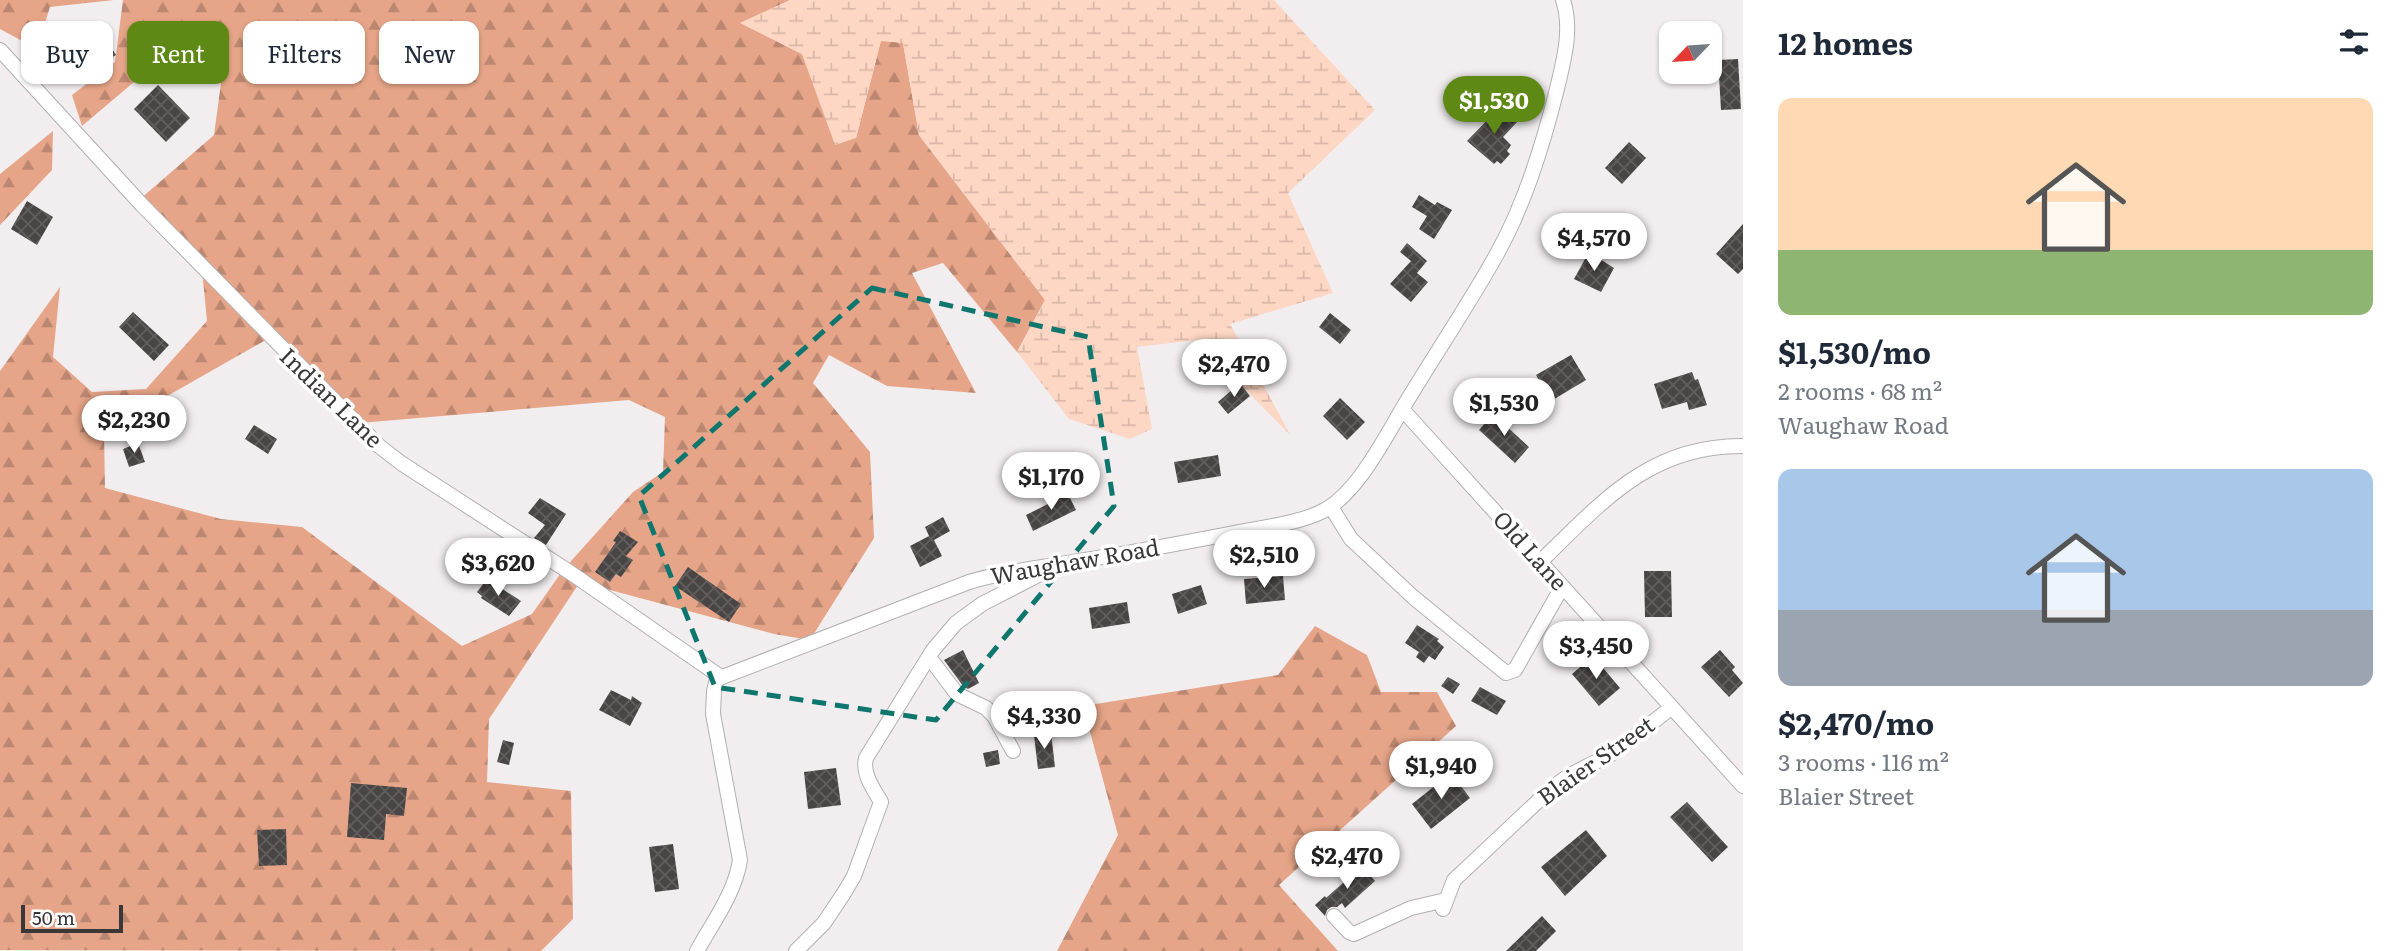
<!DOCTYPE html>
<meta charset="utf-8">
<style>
body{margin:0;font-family:Literata,serif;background:#f2f2f3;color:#1f2937;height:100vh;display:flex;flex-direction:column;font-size:26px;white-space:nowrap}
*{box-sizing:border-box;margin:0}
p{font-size:23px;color:#747a83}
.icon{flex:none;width:38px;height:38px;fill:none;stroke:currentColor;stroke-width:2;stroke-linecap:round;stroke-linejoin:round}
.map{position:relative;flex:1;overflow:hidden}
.panel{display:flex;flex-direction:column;background:#fff;width:665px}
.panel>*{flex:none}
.guide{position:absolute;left:21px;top:21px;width:665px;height:63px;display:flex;gap:14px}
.needle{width:46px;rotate:245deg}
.tools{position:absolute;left:1659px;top:21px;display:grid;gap:14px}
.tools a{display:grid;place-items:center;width:63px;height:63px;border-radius:14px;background:#fff;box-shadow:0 2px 5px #0004;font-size:35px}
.scale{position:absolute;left:21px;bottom:18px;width:102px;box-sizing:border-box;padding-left:7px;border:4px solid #393738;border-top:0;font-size:19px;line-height:24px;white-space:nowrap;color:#393738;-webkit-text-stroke:5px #fff;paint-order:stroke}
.price{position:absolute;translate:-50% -60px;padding:0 16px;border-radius:24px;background:#fff;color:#222;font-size:23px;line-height:46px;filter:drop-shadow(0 2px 4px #0008)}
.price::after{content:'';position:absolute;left:50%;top:42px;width:21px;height:16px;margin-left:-10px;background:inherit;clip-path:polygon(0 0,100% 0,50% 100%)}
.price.current{background:#5f8915;color:#fff}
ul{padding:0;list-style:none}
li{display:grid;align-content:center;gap:14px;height:371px;padding:0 35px}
li span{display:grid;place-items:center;height:217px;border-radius:14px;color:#555}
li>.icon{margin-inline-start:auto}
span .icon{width:126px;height:126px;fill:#fffc;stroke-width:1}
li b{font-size:30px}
h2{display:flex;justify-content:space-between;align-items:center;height:84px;padding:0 35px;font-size:30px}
.pill{padding:0 24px;border-radius:14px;background:#fff;box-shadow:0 2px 5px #0004;font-size:24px;line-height:63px}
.pill.current{background:#5f8915;color:#fff}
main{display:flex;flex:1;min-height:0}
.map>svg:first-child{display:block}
.forest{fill:url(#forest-firs);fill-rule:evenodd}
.wetland{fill:url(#wetland-marsh)}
.building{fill:url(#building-cross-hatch)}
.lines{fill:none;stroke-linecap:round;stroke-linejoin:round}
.minor-casing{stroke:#b3afb1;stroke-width:16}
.minor{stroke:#fff;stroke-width:14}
.marked{fill:none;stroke:#0f766e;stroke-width:5;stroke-dasharray:14 9;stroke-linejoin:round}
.labels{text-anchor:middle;stroke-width:7;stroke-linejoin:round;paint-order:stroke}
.street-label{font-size:23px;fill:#393738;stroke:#fff}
</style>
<main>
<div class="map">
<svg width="1743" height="951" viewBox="0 0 1743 951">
<defs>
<pattern id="forest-firs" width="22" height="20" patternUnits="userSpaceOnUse" patternTransform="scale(1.75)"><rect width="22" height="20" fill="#e6a588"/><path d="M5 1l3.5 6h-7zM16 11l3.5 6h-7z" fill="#bb8770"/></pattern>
<pattern id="wetland-marsh" width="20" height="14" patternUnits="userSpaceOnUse" patternTransform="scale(1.75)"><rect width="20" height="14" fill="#fdd6c4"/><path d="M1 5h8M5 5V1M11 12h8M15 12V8" fill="none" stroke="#dab8a9"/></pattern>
<pattern id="building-cross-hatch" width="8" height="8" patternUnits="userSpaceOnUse" patternTransform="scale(1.75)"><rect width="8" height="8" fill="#494545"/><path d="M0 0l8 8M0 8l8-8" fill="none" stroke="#625e5e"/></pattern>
</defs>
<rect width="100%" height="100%" fill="#f2eef0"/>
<!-- forest -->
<path class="forest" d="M 0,0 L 114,0 L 50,7 L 37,49 L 0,29 Z
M 123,0 L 790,0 L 741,23 L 802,54 L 856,138 L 881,40 L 903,43 L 919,135 L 1045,300 L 1017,352 L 943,263 L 912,273 L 976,393 L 887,386 L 829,355 L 813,383 L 870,452 L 874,538 L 810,640 L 774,634 L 580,582 L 489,719 L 487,782 L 571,791 L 573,919 L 541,951 L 0,950 L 0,371 L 60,287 L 53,357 L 92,392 L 146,389 L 207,321 L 201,259 L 139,200 L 214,135 L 221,83 L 153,66 L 82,126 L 72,95 L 115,62 ZM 271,337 L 348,424 L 629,400 L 665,417 L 663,472 L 633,492 L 563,570 L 532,614 L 462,646 L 302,527 L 221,519 L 105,488 L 104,432 Z
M 53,131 L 52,170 L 0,225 L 0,174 Z
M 1315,626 L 1367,655 L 1381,692 L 1437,692 L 1456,726 L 1279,885 L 1338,951 L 1057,951 L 1118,835 L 1083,706 L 1278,675 Z"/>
<!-- wetland -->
<path class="wetland" d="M 790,0 L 1274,0 L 1375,110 L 1288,193 L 1333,293 L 1230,324 L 1291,436 L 1197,340 L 1137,347 L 1152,429 L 1130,439 L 1069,419 L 1017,352 L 1045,300 L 919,135 L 903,43 L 881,41 L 856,138 L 835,145 L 802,54 L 740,23 Z"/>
<!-- building -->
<path class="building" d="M 96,24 L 116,55 L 95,68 L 75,38 Z
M 1738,59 L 1741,109 L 1721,110 L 1718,60 Z
M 158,85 L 190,118 L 166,142 L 134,109 Z
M 1501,106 L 1518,121 L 1503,137 L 1511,145 L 1507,151 L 1510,154 L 1501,164 L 1497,161 L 1494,164 L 1467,141 Z
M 1629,142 L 1646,158 L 1622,184 L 1605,168 Z
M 1419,195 L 1435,205 L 1437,202 L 1452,210 L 1434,239 L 1419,229 L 1427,216 L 1412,207 Z
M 27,201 L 53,217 L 37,245 L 11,229 Z
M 1743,224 L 1743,269 L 1738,274 L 1716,254 Z
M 1407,243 L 1427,261 L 1417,273 L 1428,282 L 1411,302 L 1390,284 L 1411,261 L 1400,252 Z
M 1589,252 L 1614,268 L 1601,292 L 1574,279 Z
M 133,312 L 169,345 L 154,361 L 119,327 Z
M 1330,313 L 1351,330 L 1340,344 L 1319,327 Z
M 1571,355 L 1586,380 L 1551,401 L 1536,375 Z
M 1692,372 L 1695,380 L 1698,379 L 1707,405 L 1689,410 L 1687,402 L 1662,409 L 1654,384 Z
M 1240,383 L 1250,396 L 1228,414 L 1218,402 Z
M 1340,398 L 1365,422 L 1347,440 L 1323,416 Z
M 1493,414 L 1529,447 L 1515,463 L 1479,430 Z
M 254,425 L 277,439 L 268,454 L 245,439 Z
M 138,443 L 145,462 L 129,467 L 123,449 Z
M 1218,455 L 1221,476 L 1178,483 L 1174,462 Z
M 1068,494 L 1076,510 L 1033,531 L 1026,515 Z
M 540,498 L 566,514 L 546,545 L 534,538 L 545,525 L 528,513 Z
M 943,517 L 950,531 L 934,540 L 942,556 L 920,567 L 910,546 L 929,536 L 925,527 Z
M 620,531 L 638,542 L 626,556 L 633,560 L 621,577 L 616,574 L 610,582 L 595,572 L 616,542 L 613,541 Z
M 688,567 L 741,604 L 729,622 L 675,586 Z
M 1644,571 L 1671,571 L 1672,617 L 1645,617 Z
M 1283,576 L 1285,600 L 1246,604 L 1244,579 Z
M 487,579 L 521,601 L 509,616 L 481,598 L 482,596 L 477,592 Z
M 1201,585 L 1207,604 L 1178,614 L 1172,594 Z
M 1127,602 L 1130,623 L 1092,629 L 1089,608 Z
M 1417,625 L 1439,639 L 1437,641 L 1444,647 L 1435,660 L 1429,656 L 1424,663 L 1416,657 L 1419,652 L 1405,643 Z
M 963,650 L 979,683 L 968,689 L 963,686 L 944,660 Z
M 1720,650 L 1735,667 L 1732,670 L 1743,683 L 1729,697 L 1701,667 Z
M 1593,656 L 1620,688 L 1599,706 L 1572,674 Z
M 1448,677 L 1460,684 L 1453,694 L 1441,686 Z
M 1480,687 L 1506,701 L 1497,715 L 1471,701 Z
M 611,690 L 631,700 L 632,696 L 642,703 L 630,726 L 599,710 Z
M 1051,733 L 1055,767 L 1038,769 L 1034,735 Z
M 503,740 L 514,743 L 509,765 L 497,762 Z
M 998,750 L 1000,764 L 986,767 L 983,753 Z
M 836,768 L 841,805 L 808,809 L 804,772 Z
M 1451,773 L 1470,798 L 1431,829 L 1412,804 Z
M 351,783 L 407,788 L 404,816 L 386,814 L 384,840 L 347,837 Z
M 1687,802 L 1728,847 L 1712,862 L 1670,817 Z
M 286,829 L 287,865 L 259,866 L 257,830 Z
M 1586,830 L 1607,856 L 1565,896 L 1541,867 Z
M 673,844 L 679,889 L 655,892 L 649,847 Z
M 1362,866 L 1375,881 L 1345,908 L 1342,903 L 1337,907 L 1331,907 L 1327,910 L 1325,916 L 1315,905 L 1325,896 L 1326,898 Z
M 1542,916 L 1556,931 L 1536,951 L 1506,951 Z"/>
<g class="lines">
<!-- minor casing -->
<g class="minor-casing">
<path id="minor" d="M 0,50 L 142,205 L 379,446 L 401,463 L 571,573 L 721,677
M 1402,409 L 1743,786
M 1331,507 L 1351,539 L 1413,597 L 1506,673 L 1515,670 L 1562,587
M 1540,562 C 1602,502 1650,445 1743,446
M 929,657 L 957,694 L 986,708 L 994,716 L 1013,751
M 1443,909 L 1454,880 L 1553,787 L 1570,775 L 1613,753 L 1671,708
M 1334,916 L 1349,932 L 1354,934 L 1411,908 L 1446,900
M 697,951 C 713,922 735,893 740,860 L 713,714 L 714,691 L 717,679 L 969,582 C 1005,571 1041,568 1078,561 C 1130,553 1182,543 1234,533 C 1259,528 1299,523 1321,512 C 1359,494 1388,431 1410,396 C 1439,348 1471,301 1498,252 C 1525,203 1542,147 1556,93 C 1563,63 1573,30 1563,0
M 796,951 L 824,923 L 844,893 L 854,876 L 881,802 C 873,788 862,774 866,758 L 933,650 L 956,623 L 982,604 L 1046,571"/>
</g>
<!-- minor -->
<use href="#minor" class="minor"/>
</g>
<!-- marked area -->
<path class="marked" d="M 872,288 L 1088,337 L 1114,506 L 936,720 L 715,687 L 639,496 Z"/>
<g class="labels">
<!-- street labels -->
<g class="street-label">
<text transform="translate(331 398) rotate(44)" y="8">Indian Lane</text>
<text transform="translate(1530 551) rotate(48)" y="8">Old Lane</text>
<text transform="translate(1075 562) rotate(-10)" y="8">Waughaw Road</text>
<text transform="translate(1596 761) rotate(-35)" y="8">Blaier Street</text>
</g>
</g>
</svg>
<div class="tools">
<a><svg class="needle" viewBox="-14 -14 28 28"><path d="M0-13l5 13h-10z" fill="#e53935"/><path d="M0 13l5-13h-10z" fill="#747a83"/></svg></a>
</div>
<div class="scale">50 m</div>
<b class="price current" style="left:1494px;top:136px">$1,530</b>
<b class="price" style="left:1594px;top:273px">$4,570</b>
<b class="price" style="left:1234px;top:399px">$2,470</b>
<b class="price" style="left:1504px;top:438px">$1,530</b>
<b class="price" style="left:134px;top:455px">$2,230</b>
<b class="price" style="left:1051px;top:512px">$1,170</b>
<b class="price" style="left:1264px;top:590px">$2,510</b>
<b class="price" style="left:498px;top:598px">$3,620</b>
<b class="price" style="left:1596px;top:681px">$3,450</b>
<b class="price" style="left:1044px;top:751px">$4,330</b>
<b class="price" style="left:1441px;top:801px">$1,940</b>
<b class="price" style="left:1347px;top:891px">$2,470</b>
<div class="guide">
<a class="pill">Buy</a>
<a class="pill current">Rent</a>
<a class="pill">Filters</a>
<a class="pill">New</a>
</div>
</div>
<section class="panel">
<h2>12 homes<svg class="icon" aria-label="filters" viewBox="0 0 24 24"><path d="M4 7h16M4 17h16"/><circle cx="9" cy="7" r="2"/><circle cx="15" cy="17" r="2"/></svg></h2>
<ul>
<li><span style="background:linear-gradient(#ffd9b3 70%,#8fb573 0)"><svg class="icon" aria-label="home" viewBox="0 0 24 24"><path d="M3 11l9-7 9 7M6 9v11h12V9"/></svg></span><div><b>$1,530/mo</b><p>2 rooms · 68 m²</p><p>Waughaw Road</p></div></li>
<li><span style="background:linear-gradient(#a9c7e8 65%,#9aa5b1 0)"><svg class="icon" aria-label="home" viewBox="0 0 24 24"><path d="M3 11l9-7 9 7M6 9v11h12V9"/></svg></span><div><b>$2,470/mo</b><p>3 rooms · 116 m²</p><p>Blaier Street</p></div></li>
</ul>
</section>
</main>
